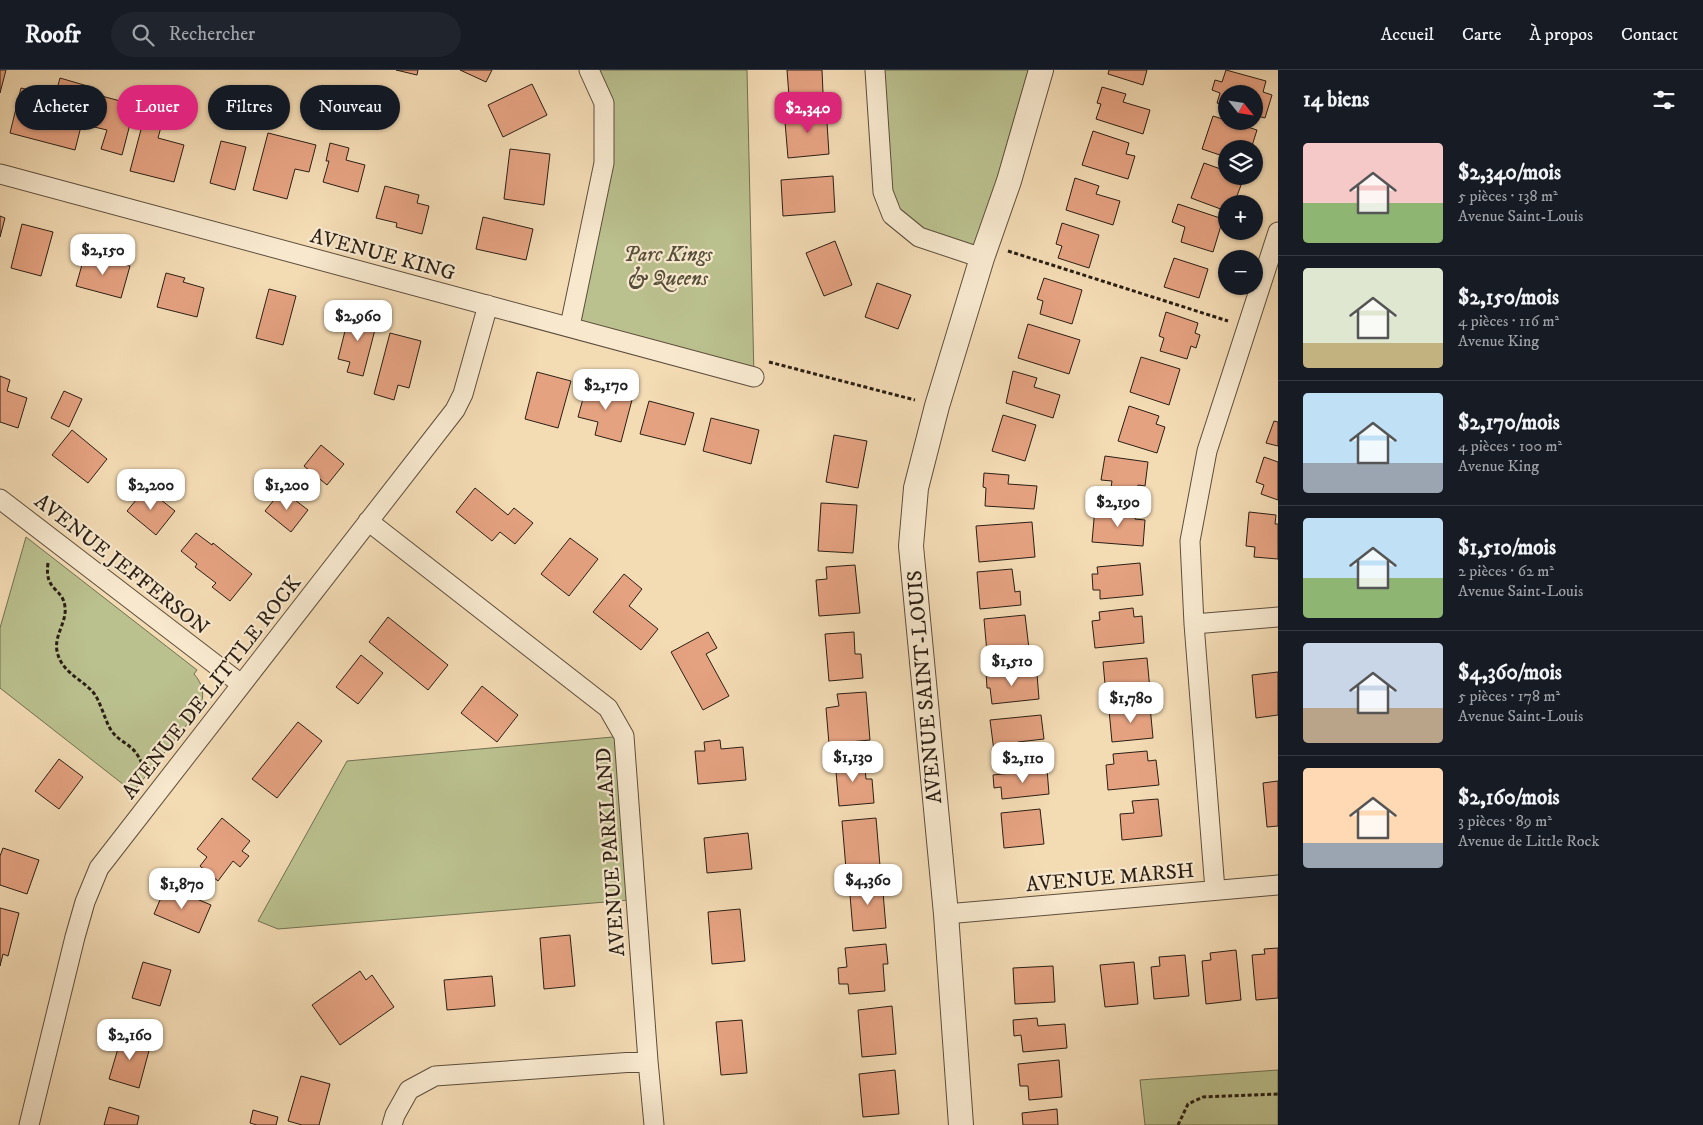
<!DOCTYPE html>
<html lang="fr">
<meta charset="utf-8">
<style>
body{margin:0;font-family:"IM FELL DW Pica",serif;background:#20242c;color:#f1f3f6;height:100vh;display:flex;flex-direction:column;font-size:19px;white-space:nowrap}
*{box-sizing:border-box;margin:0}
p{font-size:16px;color:#9ea1a6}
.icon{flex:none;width:28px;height:28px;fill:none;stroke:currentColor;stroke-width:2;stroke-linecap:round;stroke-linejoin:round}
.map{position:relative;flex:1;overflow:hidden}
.panel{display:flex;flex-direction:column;background:#171b24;width:425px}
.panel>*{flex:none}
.banner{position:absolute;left:15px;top:15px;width:475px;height:45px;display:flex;gap:10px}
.needle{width:32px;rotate:120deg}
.tools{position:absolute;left:1218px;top:15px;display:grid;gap:10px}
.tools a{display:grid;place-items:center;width:45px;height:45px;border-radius:50%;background:#171b24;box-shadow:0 1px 4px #0004;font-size:25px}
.price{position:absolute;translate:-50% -42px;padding:0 11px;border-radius:10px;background:#fff;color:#222;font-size:16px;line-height:32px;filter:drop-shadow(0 1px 2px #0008)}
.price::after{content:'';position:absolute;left:50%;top:30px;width:15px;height:11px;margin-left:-8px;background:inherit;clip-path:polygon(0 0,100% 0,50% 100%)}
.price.selected{background:#db2777;color:#fff}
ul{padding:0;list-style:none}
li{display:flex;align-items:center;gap:15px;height:125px;padding:0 25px}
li+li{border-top:1px solid #363941}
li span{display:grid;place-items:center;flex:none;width:140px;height:100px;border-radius:5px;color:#555}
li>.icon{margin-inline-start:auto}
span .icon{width:60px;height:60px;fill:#fffc;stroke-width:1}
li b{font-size:21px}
h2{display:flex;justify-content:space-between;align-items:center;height:60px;padding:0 25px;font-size:21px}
.tag{padding:0 18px;border-radius:22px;background:#171b24;box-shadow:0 1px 4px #0004;font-size:18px;line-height:45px}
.tag.selected{background:#db2777;color:#fff}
header{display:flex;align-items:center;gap:30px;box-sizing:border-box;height:70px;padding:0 25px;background:#171b24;border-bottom:1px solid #363941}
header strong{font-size:24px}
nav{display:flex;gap:28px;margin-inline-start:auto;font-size:18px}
.search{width:350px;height:45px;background:#20242c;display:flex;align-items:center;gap:12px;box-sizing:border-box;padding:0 18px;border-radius:28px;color:#9ea1a6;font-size:19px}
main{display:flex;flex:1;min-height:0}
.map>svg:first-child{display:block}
.green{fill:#bac08e;stroke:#727051}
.building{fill:#e5a281;stroke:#2b1f14}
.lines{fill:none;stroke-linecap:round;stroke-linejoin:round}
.minor-casing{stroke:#5d4e3c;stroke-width:21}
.tertiary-casing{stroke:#5d4e3c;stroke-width:26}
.path{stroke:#2b1f14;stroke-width:3;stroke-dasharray:4 2.5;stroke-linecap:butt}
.minor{stroke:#f7e8ce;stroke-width:19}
.tertiary{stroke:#f7e8ce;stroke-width:24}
.labels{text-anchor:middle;stroke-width:4.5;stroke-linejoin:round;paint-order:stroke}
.street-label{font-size:21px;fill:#2b1f14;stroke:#f7e8ce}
.park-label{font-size:21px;font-style:italic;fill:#564f39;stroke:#f7e8ce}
</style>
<header>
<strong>Roofr</strong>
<div class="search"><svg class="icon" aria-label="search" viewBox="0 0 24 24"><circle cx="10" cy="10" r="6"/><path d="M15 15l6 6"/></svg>Rechercher</div>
<nav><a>Accueil</a><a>Carte</a><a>À propos</a><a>Contact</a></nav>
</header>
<main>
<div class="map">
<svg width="1278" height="1055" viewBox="0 0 1278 1055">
<rect width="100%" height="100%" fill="#f3dbb4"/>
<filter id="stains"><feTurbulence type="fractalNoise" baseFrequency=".004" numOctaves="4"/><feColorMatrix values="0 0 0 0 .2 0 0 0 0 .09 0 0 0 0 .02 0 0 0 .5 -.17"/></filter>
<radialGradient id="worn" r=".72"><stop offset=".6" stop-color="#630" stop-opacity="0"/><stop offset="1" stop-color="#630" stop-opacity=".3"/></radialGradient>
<!-- green -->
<path class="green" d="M 589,0 L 747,0 L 754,307 L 570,256 L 604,93 Z
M 875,0 L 1040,0 L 982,188 L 892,145 Z
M 26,467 L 197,600 L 194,604 C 203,614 205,625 200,638 L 133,722 L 0,618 L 0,558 Z
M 624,666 L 630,830 L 278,859 L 258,851 L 347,691 Z
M 1278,1000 L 1278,1055 L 1145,1055 L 1140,1010 Z"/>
<!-- building -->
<path class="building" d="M 0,0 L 6,0 L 0,23 Z
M 396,0 L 418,0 L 417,5 Z
M 460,0 L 492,0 L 486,12 Z
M 787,0 L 822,0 L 823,23 L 789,26 Z
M 1109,0 L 1147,0 L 1143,15 L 1108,4 Z
M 1226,0 L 1266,11 L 1263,22 L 1272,25 L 1265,48 L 1254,45 L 1254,24 L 1226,24 L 1226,36 L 1217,33 L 1220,23 L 1212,20 L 1215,10 L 1222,12 Z
M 60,8 L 91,17 L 75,80 L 10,63 L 21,18 L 55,26 Z
M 532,14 L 547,45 L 503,67 L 488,35 Z
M 1102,17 L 1126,24 L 1123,32 L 1150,40 L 1143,64 L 1096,49 L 1101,34 L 1097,33 Z
M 98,25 L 135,35 L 122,85 L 101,79 L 107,60 L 90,56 Z
M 826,37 L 829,84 L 788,88 L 785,52 L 801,51 L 800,39 Z
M 1213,46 L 1257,60 L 1251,79 L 1226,79 L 1226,87 L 1202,79 Z
M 143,52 L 161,57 L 158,68 L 184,75 L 174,112 L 130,101 Z
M 1093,61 L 1129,73 L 1126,84 L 1135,86 L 1128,109 L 1082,95 Z
M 268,63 L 316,75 L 309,102 L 295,99 L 287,129 L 253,120 Z
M 221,71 L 246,77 L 235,120 L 210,113 Z
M 330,73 L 349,78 L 346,90 L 365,95 L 358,122 L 323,112 L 329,91 L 326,91 Z
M 510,79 L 550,84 L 544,135 L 504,129 Z
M 1204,93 L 1226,101 L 1226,106 L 1244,107 L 1234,134 L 1226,134 L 1226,141 L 1191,128 Z
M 833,106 L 835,142 L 783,146 L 781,110 Z
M 1075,108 L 1099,116 L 1096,124 L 1120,131 L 1113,155 L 1066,140 Z
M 385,116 L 419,125 L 417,133 L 429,136 L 422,164 L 396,157 L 397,153 L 376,148 Z
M 1178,134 L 1223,149 L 1213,182 L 1181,172 L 1185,157 L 1172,152 Z
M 0,146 L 5,148 L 0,167 Z
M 483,147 L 533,159 L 526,190 L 476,179 Z
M 1062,153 L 1099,165 L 1089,198 L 1058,188 L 1062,176 L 1056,174 Z
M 22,154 L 53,162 L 41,206 L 11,198 Z
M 835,171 L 852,215 L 824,226 L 806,183 Z
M 85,184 L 130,196 L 121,228 L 76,216 Z
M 1174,188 L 1208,199 L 1199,228 L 1164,217 Z
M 166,203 L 185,208 L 183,212 L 204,218 L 197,247 L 157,237 Z
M 1044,208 L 1082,220 L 1072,254 L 1040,244 L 1043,231 L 1037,229 Z
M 877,213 L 911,225 L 898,259 L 865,247 Z
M 269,219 L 296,226 L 283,275 L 256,268 Z
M 350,241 L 378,248 L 363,306 L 347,302 L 350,292 L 338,289 Z
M 1166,242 L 1198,253 L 1195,263 L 1200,265 L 1196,278 L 1191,276 L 1187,289 L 1160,281 L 1164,268 L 1159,266 Z
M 1028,254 L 1080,270 L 1069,304 L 1018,288 Z
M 390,263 L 421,271 L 409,318 L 398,315 L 394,330 L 374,324 Z
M 1141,287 L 1180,299 L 1169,335 L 1130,322 Z
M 1013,301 L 1037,308 L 1034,317 L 1060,325 L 1053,348 L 1006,333 Z
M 537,302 L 571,311 L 558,358 L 525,349 Z
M 0,306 L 10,310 L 7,321 L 27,328 L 18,358 L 0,352 Z
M 587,314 L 633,326 L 621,372 L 595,365 L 598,352 L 578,347 Z
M 64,321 L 82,329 L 69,357 L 51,348 Z
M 649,331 L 694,343 L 685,375 L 640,364 Z
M 1129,336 L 1159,346 L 1156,354 L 1165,357 L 1157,383 L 1118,371 Z
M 1003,345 L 1036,355 L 1025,391 L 992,381 Z
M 711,348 L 759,360 L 751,394 L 703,381 Z
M 1274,351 L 1278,352 L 1278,376 L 1266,373 Z
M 72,360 L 107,389 L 88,413 L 52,385 Z
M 834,365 L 867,371 L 858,418 L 826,412 Z
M 321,375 L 344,394 L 327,415 L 304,396 Z
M 1105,386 L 1148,392 L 1145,416 L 1138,415 L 1136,427 L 1110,424 L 1112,411 L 1101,410 Z
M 1264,387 L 1278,392 L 1278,430 L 1261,424 L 1264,415 L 1256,412 Z
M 984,403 L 1009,405 L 1008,414 L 1037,416 L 1034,439 L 985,436 L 986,418 L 983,417 Z
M 146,418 L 175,441 L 156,465 L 127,441 Z
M 475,418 L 508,445 L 514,438 L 533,453 L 515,474 L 500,462 L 492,471 L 456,442 Z
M 282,420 L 308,440 L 291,462 L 265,441 Z
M 821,433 L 857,435 L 853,483 L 818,481 Z
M 1095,438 L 1136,441 L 1135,449 L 1145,450 L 1143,476 L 1092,472 Z
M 1249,442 L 1276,445 L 1275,454 L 1278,454 L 1278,489 L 1254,487 L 1255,477 L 1246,476 Z
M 1032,452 L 1035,487 L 979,492 L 976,456 Z
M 196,463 L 212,475 L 213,473 L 252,504 L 230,531 L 212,517 L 216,513 L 195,497 L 197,494 L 181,481 Z
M 570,468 L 598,489 L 569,526 L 541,504 Z
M 1140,493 L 1143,525 L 1100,529 L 1100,520 L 1093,520 L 1092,504 L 1098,504 L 1097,497 Z
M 855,495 L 860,543 L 819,546 L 816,510 L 827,509 L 826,497 Z
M 1012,499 L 1015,522 L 1020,521 L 1021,535 L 980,539 L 977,502 Z
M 624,504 L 642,519 L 629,536 L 658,559 L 641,580 L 593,542 Z
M 1133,538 L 1134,547 L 1142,546 L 1144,573 L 1095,578 L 1092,551 L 1100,550 L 1099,542 Z
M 1025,545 L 1029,579 L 987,583 L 984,549 Z
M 388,547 L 448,595 L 428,620 L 369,572 Z
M 708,562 L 717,578 L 706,584 L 729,626 L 703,640 L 671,582 Z
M 854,562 L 855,584 L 861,584 L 863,608 L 829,611 L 825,564 Z
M 361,585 L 383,603 L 358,634 L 336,617 Z
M 1147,588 L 1150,620 L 1106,625 L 1103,592 Z
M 1010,599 L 1011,606 L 1037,604 L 1039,629 L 992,634 L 990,618 L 987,618 L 986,602 Z
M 1278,602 L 1278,645 L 1256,648 L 1252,605 Z
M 482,616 L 518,645 L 497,672 L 461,643 Z
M 866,622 L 870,670 L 829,674 L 826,638 L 839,636 L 837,624 Z
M 1150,636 L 1153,668 L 1112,672 L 1109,640 Z
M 1041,645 L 1044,669 L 1018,672 L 1019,678 L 994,681 L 990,650 Z
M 298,652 L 322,671 L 277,728 L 252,709 Z
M 720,670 L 721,679 L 743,677 L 746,710 L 698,714 L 695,681 L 705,681 L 704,672 Z
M 1147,681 L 1148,691 L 1156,690 L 1159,715 L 1108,720 L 1106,695 L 1114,694 L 1113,684 Z
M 864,687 L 866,709 L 872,709 L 874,733 L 839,736 L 835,690 Z
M 59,689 L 83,707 L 59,739 L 35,721 Z
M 1047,699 L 1049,724 L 1002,729 L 1001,717 L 994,718 L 993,705 Z
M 1278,711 L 1278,756 L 1267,757 L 1263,713 Z
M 1158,729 L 1162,766 L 1122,770 L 1120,744 L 1134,743 L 1132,731 Z
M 1040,739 L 1044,774 L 1004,778 L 1001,743 Z
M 222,748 L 250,771 L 242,781 L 249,786 L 240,797 L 233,791 L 218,811 L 200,796 L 207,787 L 197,779 Z
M 876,748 L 880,796 L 846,799 L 842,751 Z
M 748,763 L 752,799 L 707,803 L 704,768 Z
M 3,778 L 39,790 L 27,824 L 0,815 L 0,786 Z
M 882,810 L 886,858 L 853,861 L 849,813 Z
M 166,816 L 211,835 L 199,863 L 154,844 Z
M 0,838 L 19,843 L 8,886 L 3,884 L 0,896 Z
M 740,839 L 745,891 L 712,894 L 708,842 Z
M 570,865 L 575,916 L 544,919 L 540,868 Z
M 886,874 L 888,894 L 883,894 L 885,921 L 849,924 L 848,914 L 839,914 L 838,898 L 847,897 L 845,878 Z
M 1278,878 L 1278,928 L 1256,930 L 1252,885 L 1265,884 L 1264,879 Z
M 1236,880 L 1241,930 L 1206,934 L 1202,891 L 1211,890 L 1210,883 Z
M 1185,885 L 1189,926 L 1154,929 L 1151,897 L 1160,896 L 1159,887 Z
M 143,892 L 171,900 L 160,936 L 132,928 Z
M 1134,892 L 1138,934 L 1105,937 L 1100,895 Z
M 1053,896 L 1055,932 L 1015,934 L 1013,898 Z
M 360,901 L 366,910 L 372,905 L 394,937 L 340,975 L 312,935 Z
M 492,906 L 495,936 L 447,940 L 444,910 Z
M 892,936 L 896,984 L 862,987 L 858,940 Z
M 1037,948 L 1038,956 L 1065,954 L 1067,978 L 1023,982 L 1021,965 L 1014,966 L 1013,950 Z
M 742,950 L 747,1003 L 721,1005 L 716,952 Z
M 122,965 L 151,973 L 139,1018 L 109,1009 Z
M 1059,990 L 1062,1027 L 1029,1030 L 1028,1016 L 1020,1016 L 1018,994 Z
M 895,1000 L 899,1044 L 863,1047 L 859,1004 Z
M 301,1006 L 330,1014 L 319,1055 L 302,1055 L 288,1051 Z
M 109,1037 L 139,1046 L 137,1055 L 104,1055 Z
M 1057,1039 L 1058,1055 L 1023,1055 L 1022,1043 Z
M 253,1040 L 278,1047 L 276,1055 L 257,1055 L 250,1053 Z"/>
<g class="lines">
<!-- minor casing -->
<g class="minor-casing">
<path id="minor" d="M 875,0 L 883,122 L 892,145 L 919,167 L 982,188
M 0,104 C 251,172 503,237 754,307
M 570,256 L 604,93 L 604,33 L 589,0
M 0,429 L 241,614
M 368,451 L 608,638 L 624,666 L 648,991
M 1194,554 L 1278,547
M 1215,820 L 1194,554 L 1190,471 L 1207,381 L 1278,162
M 946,844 L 1278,815
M 29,1055 L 75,867 L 85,832 L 99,798 L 455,340 L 463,324 L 488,235
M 392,1055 L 395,1045 L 409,1020 L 435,1006 L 648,991 L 654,1055"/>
</g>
<!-- tertiary casing -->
<g class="tertiary-casing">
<path id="tertiary" d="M 961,1055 L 946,844 L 911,476 L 916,418 L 937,336 L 982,188 L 1009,111 L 1041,0"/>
</g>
<!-- path -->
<path class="path" d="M 1008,181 L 1228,251
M 769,292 L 915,330
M 48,493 C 44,522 63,517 65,537 C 67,552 54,565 57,581 C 61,601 78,607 91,620 C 100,628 104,649 111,660 C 118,671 130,674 136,683 C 141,689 143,698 146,704
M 1178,1055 L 1188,1034 L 1203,1027 L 1278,1024"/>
<!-- minor -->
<use href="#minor" class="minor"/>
<!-- tertiary -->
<use href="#tertiary" class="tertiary"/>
</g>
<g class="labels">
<!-- street labels -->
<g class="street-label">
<text transform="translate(383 184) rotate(15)" y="7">AVENUE KING</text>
<text transform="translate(122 494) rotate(38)" y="7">AVENUE JEFFERSON</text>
<text transform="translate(211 617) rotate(-52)" y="7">AVENUE DE LITTLE ROCK</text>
<text transform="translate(924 617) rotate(-95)" y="7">AVENUE SAINT-LOUIS</text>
<text transform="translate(610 782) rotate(-94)" y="7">AVENUE PARKLAND</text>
<text transform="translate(1110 807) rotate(-5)" y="7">AVENUE MARSH</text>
</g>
<!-- park labels -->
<g class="park-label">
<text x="668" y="191">Parc Kings<tspan x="668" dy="24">&amp; Queens</tspan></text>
</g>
</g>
<rect width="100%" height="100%" filter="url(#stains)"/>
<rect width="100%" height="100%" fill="url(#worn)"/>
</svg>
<div class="tools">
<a><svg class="needle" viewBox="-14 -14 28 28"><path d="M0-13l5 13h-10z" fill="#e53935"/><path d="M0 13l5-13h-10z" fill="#9ea1a6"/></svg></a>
<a><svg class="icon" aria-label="layers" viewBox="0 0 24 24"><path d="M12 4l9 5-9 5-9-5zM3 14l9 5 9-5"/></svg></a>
<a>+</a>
<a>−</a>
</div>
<b class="price selected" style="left:808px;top:64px">$2,340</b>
<b class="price" style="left:103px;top:206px">$2,150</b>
<b class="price" style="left:358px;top:272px">$2,960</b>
<b class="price" style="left:606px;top:341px">$2,170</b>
<b class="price" style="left:151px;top:441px">$2,200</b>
<b class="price" style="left:287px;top:441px">$1,200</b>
<b class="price" style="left:1118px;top:458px">$2,190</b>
<b class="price" style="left:1012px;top:617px">$1,510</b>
<b class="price" style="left:1131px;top:654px">$1,780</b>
<b class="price" style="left:853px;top:713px">$1,130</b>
<b class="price" style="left:1023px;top:714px">$2,110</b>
<b class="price" style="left:868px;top:836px">$4,360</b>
<b class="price" style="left:182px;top:840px">$1,870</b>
<b class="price" style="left:130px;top:991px">$2,160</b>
<div class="banner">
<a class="tag">Acheter</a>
<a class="tag selected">Louer</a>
<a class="tag">Filtres</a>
<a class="tag">Nouveau</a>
</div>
</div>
<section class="panel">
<h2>14 biens<svg class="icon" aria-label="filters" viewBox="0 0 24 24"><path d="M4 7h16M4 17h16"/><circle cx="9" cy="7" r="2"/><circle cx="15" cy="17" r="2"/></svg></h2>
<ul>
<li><span style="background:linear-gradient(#f6c9c9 60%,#8fb573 0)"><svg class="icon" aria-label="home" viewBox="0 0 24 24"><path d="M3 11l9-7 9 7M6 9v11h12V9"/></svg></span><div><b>$2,340/mois</b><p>5 pièces · 138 m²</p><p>Avenue Saint-Louis</p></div></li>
<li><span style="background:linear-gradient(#dfe7d0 75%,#c2b280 0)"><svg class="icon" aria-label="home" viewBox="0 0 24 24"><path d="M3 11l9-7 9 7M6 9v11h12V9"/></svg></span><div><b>$2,150/mois</b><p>4 pièces · 116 m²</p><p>Avenue King</p></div></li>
<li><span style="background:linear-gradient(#bfe0f5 70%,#9aa5b1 0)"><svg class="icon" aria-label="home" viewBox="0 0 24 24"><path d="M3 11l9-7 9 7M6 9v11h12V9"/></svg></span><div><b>$2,170/mois</b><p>4 pièces · 100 m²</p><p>Avenue King</p></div></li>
<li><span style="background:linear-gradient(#bfe0f5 60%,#8fb573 0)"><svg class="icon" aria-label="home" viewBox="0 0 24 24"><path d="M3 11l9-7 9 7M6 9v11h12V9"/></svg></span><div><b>$1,510/mois</b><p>2 pièces · 62 m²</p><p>Avenue Saint-Louis</p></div></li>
<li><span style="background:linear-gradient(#c9d6e8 65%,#b9a48a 0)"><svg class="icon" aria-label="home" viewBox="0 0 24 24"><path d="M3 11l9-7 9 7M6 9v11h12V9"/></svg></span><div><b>$4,360/mois</b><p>5 pièces · 178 m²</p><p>Avenue Saint-Louis</p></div></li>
<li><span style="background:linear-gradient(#ffd9b3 75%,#9aa5b1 0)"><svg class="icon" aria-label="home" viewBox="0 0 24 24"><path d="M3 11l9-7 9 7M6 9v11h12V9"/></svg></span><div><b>$2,160/mois</b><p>3 pièces · 89 m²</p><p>Avenue de Little Rock</p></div></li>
</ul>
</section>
</main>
